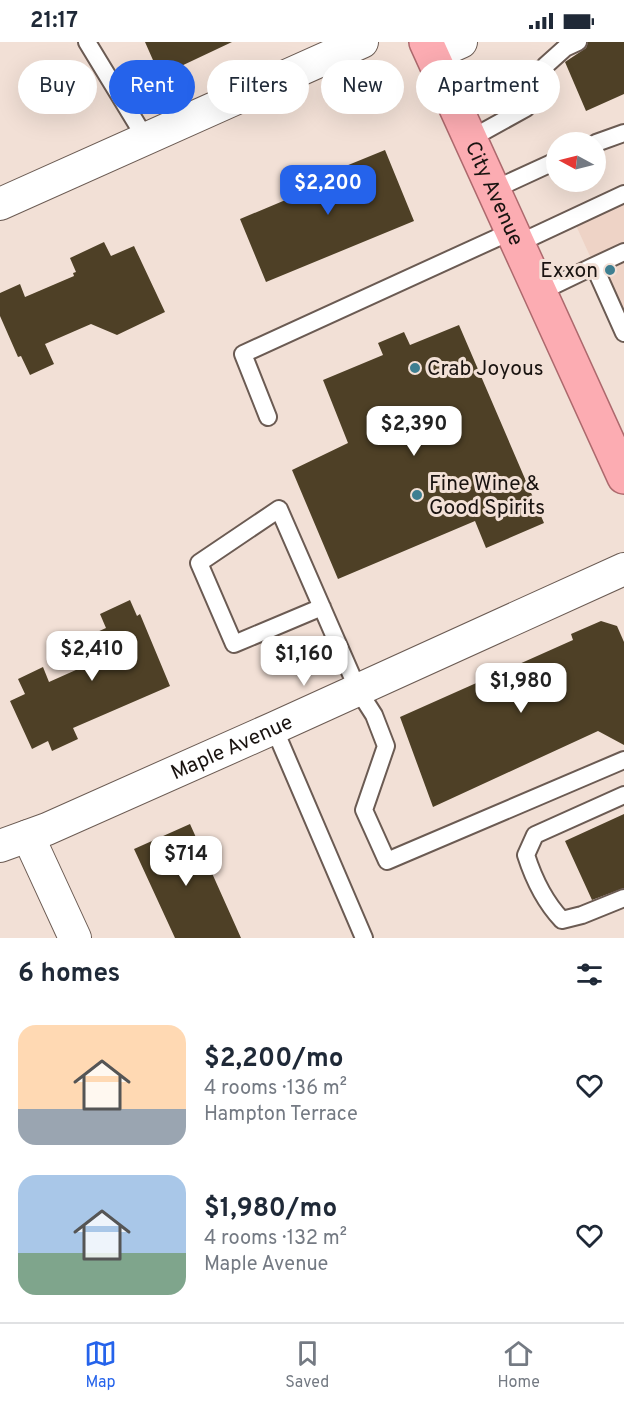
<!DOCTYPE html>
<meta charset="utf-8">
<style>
body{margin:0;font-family:Overpass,sans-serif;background:#f6f6f7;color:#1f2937;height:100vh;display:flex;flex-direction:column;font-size:22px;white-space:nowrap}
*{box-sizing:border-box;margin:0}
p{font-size:20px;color:#747a83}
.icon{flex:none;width:33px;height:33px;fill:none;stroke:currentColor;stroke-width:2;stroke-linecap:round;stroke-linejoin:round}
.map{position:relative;height:896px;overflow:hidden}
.drawer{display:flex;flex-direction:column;background:#fff;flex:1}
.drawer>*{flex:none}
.guide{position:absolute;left:18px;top:18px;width:588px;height:54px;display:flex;gap:12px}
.needle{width:39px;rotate:277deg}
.buttons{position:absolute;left:546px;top:90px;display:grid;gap:12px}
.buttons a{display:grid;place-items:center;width:60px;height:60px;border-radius:50%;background:#fff;box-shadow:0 6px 24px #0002;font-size:30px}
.price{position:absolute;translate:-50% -51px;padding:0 14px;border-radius:12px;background:#fff;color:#222;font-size:20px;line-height:39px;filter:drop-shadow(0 2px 3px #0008)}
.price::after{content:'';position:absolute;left:50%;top:36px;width:18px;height:14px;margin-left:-9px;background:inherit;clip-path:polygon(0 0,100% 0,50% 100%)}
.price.current{background:#2563eb;color:#fff}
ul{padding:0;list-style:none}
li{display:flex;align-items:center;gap:18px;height:150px;padding:0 18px}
li span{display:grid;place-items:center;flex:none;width:168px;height:120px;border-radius:18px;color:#555}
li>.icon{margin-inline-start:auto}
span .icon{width:72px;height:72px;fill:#fffc;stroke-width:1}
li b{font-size:26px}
h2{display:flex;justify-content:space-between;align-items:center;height:72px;padding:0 18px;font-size:26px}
.tag{padding:0 21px;border-radius:27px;background:#fff;box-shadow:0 6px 24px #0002;font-size:21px;line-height:54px}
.tag.current{background:#2563eb;color:#fff}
.status{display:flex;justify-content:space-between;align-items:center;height:42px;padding:0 30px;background:#fff;direction:ltr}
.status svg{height:16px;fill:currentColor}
.tabs{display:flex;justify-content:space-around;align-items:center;height:84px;border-top:2px solid #e0e1e3;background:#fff;font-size:16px;color:#747a83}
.tabs a{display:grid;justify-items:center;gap:3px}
.tabs .current{color:#2563eb}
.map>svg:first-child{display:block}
.built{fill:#eed3c6}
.building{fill:#4e4026}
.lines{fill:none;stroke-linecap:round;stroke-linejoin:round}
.service-casing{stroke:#6b5b53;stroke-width:20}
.minor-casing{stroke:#6b5b53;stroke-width:34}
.trunk-casing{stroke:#ad696d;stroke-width:36}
.service{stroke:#fff;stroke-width:16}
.minor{stroke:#fff;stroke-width:32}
.trunk{stroke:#fcacb2;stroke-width:33}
.poi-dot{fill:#3e7f91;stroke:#f2e0d6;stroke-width:2}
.labels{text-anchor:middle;stroke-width:6;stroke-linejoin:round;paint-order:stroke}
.street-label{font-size:21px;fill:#191310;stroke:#f2e0d6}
.poi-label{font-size:21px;fill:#191310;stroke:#f2e0d6;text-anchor:start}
</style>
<div class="status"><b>21:17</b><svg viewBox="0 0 49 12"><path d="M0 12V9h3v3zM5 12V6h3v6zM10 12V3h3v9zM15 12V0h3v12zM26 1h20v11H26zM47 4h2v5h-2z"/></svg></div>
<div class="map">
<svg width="624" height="896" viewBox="0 0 624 896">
<rect width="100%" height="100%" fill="#f2e0d6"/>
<!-- built -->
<path class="built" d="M 624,143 L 624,289 L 569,168 Z"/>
<!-- building -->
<path class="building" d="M 145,0 L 232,0 L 160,34 Z
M 588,0 L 624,0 L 624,52 L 586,69 L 565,20 L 586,6 Z
M 385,108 L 414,179 L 266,240 L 240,177 L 295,154 L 292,146 Z
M 104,200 L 111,214 L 134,204 L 165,270 L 117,293 L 91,282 L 45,302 L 54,322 L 30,333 L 21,314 L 18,315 L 0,274 L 0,251 L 20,242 L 25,255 L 74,234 L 73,231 L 76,230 L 70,216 Z
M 459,283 L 544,481 L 486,506 L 475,479 L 338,537 L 292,428 L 348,401 L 323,338 L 383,313 L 378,301 L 404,290 L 410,303 Z
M 130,558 L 137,574 L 140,572 L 170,644 L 73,686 L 78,697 L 52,709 L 48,699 L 32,707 L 10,659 L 25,652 L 18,637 L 43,625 L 49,640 L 96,619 L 86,595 L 106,586 L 100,572 Z
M 601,579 L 617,584 L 624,600 L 624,703 L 598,689 L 433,765 L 400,675 L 573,598 L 571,592 Z
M 624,772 L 624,846 L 592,858 L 565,799 Z
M 190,782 L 241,896 L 175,896 L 134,807 Z"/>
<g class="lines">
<!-- service casing -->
<g class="service-casing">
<path id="service" d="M 87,0 L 146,97
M 470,97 L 526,66 L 539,49 L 545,24 L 565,6 L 578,0
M 596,101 L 624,91
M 493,148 L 556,119
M 517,202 L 624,152
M 624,210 L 594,224 L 624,291
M 540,250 L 594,224
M 268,375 L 243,312 L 512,189
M 322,565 L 234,602 L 199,521 L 279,467 L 358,648 L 374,673 L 386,704 L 364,768 L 387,819 L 624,718
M 274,686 L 364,896
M 624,753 L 535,793 L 526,813 C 534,838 544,859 562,878 L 582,873 L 624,856"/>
</g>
<!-- minor casing -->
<g class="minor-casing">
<g id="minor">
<path d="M 432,13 L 461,0"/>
<path d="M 0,162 L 362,0"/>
<path d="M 28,794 L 75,896"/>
<path id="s1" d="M 0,804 L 47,787 L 274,686 L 624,527"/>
</g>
</g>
<!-- trunk casing -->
<g class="trunk-casing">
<g id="trunk">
<path id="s2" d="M 426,0 L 624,435"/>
</g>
</g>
<!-- service -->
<use href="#service" class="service"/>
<!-- minor -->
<use href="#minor" class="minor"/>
<!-- trunk -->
<use href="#trunk" class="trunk"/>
</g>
<!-- markers -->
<g class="poi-dot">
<circle cx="610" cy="228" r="6"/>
<circle cx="415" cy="326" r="6"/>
<circle cx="417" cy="453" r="6"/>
</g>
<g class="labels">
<!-- street labels -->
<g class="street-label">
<text dy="7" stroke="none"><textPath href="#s2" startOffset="166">City Avenue</textPath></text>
<text dy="7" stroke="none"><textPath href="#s1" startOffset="252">Maple Avenue</textPath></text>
</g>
<!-- poi labels -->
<g class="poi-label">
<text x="598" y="235" text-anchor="end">Exxon</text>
<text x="427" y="333">Crab Joyous</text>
<text x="429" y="448">Fine Wine &amp;<tspan x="429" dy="24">Good Spirits</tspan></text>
</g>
</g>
</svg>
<div class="buttons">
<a><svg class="needle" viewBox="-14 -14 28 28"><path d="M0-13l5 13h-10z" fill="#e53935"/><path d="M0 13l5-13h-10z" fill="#747a83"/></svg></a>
</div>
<b class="price current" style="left:328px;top:174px">$2,200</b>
<b class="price" style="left:414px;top:415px">$2,390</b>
<b class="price" style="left:92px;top:640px">$2,410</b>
<b class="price" style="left:304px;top:645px">$1,160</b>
<b class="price" style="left:521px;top:672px">$1,980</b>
<b class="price" style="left:186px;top:845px">$714</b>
<div class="guide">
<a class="tag">Buy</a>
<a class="tag current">Rent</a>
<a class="tag">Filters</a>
<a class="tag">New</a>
<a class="tag">Apartment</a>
</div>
</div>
<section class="drawer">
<h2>6 homes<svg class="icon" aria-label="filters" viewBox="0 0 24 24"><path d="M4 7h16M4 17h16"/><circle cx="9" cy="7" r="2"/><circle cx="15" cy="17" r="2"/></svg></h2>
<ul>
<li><span style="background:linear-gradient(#ffd9b3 70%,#9aa5b1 0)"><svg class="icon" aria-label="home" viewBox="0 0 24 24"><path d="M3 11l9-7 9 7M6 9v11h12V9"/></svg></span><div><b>$2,200/mo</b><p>4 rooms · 136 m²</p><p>Hampton Terrace</p></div><svg class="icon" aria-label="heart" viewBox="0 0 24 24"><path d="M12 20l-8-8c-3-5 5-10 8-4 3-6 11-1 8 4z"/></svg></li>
<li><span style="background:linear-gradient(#a9c7e8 65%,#7fa58c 0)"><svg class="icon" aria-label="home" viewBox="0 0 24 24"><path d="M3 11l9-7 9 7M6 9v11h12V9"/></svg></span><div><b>$1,980/mo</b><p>4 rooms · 132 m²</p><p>Maple Avenue</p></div><svg class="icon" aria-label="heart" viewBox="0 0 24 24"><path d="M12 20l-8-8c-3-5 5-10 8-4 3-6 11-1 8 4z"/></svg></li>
</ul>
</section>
<nav class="tabs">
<a class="current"><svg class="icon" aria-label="map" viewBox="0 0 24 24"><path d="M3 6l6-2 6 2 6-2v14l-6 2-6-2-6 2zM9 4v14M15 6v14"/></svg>Map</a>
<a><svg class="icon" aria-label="saved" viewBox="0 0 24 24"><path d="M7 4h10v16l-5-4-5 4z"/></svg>Saved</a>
<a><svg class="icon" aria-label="home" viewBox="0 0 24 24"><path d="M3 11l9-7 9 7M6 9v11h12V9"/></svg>Home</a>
</nav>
